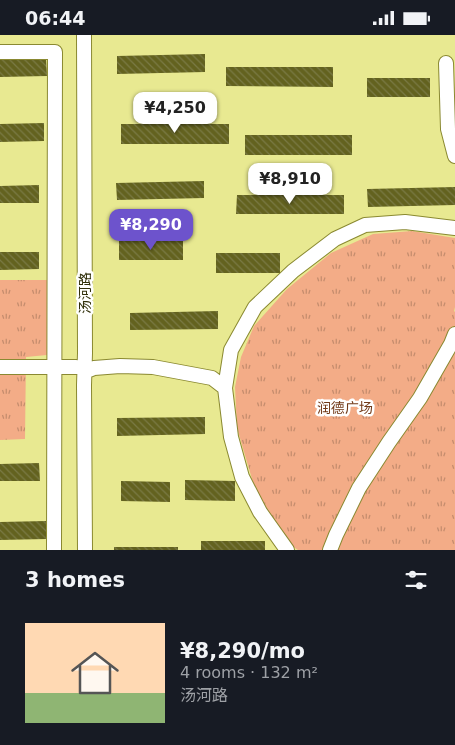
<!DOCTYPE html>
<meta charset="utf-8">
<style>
body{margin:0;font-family:"DejaVu Sans","Noto Sans SC",sans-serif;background:#242831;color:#f1f3f6;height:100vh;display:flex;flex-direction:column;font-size:19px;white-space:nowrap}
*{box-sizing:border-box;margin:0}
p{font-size:16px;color:#9ea1a6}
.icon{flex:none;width:28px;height:28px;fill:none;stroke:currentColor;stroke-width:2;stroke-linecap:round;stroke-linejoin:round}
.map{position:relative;height:515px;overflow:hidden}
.sheet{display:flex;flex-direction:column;background:#171b24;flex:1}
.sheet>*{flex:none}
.price{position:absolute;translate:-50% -42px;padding:0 11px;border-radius:10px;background:#fff;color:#222;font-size:16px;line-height:32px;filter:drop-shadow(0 1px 2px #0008)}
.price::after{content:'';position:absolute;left:50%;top:30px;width:15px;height:11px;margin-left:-8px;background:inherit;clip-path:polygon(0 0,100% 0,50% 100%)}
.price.current{background:#6d53cc;color:#fff}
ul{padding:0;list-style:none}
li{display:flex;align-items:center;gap:15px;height:125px;padding:0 25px}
li span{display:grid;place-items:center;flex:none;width:140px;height:100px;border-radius:0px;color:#555}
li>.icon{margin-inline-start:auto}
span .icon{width:60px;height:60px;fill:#fffc;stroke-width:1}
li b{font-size:21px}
h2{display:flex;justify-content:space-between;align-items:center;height:60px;padding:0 25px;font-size:21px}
.status{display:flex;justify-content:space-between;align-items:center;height:35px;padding:0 25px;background:#171b24;direction:ltr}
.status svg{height:14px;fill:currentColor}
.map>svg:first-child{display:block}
.park{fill:url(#park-tufts)}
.building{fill:url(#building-back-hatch)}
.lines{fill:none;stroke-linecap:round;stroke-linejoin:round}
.minor-casing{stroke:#8a8931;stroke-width:16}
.minor{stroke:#fff;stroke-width:14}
.labels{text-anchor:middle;stroke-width:5;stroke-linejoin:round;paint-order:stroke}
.street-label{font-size:14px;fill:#302f0a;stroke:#fff}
.park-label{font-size:14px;fill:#713917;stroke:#fff}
</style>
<div class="status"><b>06:44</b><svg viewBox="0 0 49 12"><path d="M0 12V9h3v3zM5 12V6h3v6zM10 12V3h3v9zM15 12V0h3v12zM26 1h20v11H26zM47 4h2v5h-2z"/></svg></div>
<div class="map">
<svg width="455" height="515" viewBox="0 0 455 515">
<defs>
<pattern id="park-tufts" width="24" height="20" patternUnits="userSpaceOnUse" patternTransform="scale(1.25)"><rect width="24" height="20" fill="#f3ac87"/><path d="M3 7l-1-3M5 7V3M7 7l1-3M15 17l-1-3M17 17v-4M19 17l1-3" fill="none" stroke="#c58c6d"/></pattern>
<pattern id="building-back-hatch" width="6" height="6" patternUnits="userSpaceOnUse" patternTransform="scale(1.25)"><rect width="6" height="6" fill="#63621f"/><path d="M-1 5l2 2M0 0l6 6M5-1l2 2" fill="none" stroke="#7a7a45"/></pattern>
</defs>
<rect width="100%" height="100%" fill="#e8e991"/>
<!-- park -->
<path class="park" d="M 412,196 L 455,203 L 455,272 L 454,276 L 455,277 L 455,515 L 298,515 L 292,511 L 257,461 L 237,393 L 235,352 L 241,322 L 254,291 L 287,254 L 331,218 L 373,199 Z
M 0,245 L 47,245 L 47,320 L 26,322 L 25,404 L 0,405 Z"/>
<!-- building -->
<path class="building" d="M 205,19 L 205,37 L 117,39 L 117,21 Z
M 46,23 L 47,41 L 0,42 L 0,24 Z
M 226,32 L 333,32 L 333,52 L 226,51 Z
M 367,43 L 430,43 L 430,62 L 367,62 Z
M 44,88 L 44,106 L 0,107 L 0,89 Z
M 121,89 L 229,89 L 229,109 L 121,109 Z
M 245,100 L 352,100 L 352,120 L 245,120 Z
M 204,146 L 204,163 L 117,165 L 116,148 Z
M 39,150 L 39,168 L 0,168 L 0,151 Z
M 455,152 L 455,170 L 368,172 L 367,154 Z
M 237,160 L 344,160 L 344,179 L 236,179 Z
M 119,206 L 183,206 L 183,225 L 119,225 Z
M 0,217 L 39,217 L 39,234 L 0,235 Z
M 216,218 L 280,218 L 280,238 L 216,238 Z
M 218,276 L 218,294 L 130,295 L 130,278 Z
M 205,382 L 205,399 L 117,401 L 117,383 Z
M 39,428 L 40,446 L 0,446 L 0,429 Z
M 185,445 L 235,446 L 235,466 L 185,465 Z
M 121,446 L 170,447 L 170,467 L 121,466 Z
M 46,486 L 46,504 L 0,505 L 0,487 Z
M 201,506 L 265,506 L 265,515 L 201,515 Z
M 114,512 L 178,512 L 178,515 L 114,515 Z"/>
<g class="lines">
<!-- minor casing -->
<g class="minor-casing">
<path id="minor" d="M 84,0 L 85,318 L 84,350 L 85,515
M 0,17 L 55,17 L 54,515
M 446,28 L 448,94 L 455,121
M 0,332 L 76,332
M 84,337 L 94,333 L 120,331 L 153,332 L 212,343 L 225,353
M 287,515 L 260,477 L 242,442 L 231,402 L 225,353 L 231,315 L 255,272 L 293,236 L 335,204 L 365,190 L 405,187 L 455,193
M 330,515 L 336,500 L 359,453 L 389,407 L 420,363 L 451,309 L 455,299"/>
</g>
<!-- minor -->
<use href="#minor" class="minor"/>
</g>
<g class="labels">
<!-- street labels -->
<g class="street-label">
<text transform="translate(85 258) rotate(-90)" y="5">汤河路</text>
</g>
<!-- park labels -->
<g class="park-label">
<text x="345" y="378">润德广场</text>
</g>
</g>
</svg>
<b class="price" style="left:175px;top:99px">¥4,250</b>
<b class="price" style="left:290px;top:170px">¥8,910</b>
<b class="price current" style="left:151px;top:216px">¥8,290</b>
</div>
<section class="sheet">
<h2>3 homes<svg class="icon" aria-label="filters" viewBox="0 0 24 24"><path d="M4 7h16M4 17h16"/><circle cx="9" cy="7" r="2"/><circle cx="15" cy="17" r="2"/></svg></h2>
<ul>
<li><span style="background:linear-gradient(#ffd9b3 70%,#8fb573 0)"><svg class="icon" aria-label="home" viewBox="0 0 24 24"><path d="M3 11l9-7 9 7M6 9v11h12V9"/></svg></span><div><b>¥8,290/mo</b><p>4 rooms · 132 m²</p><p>汤河路</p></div></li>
</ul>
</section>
